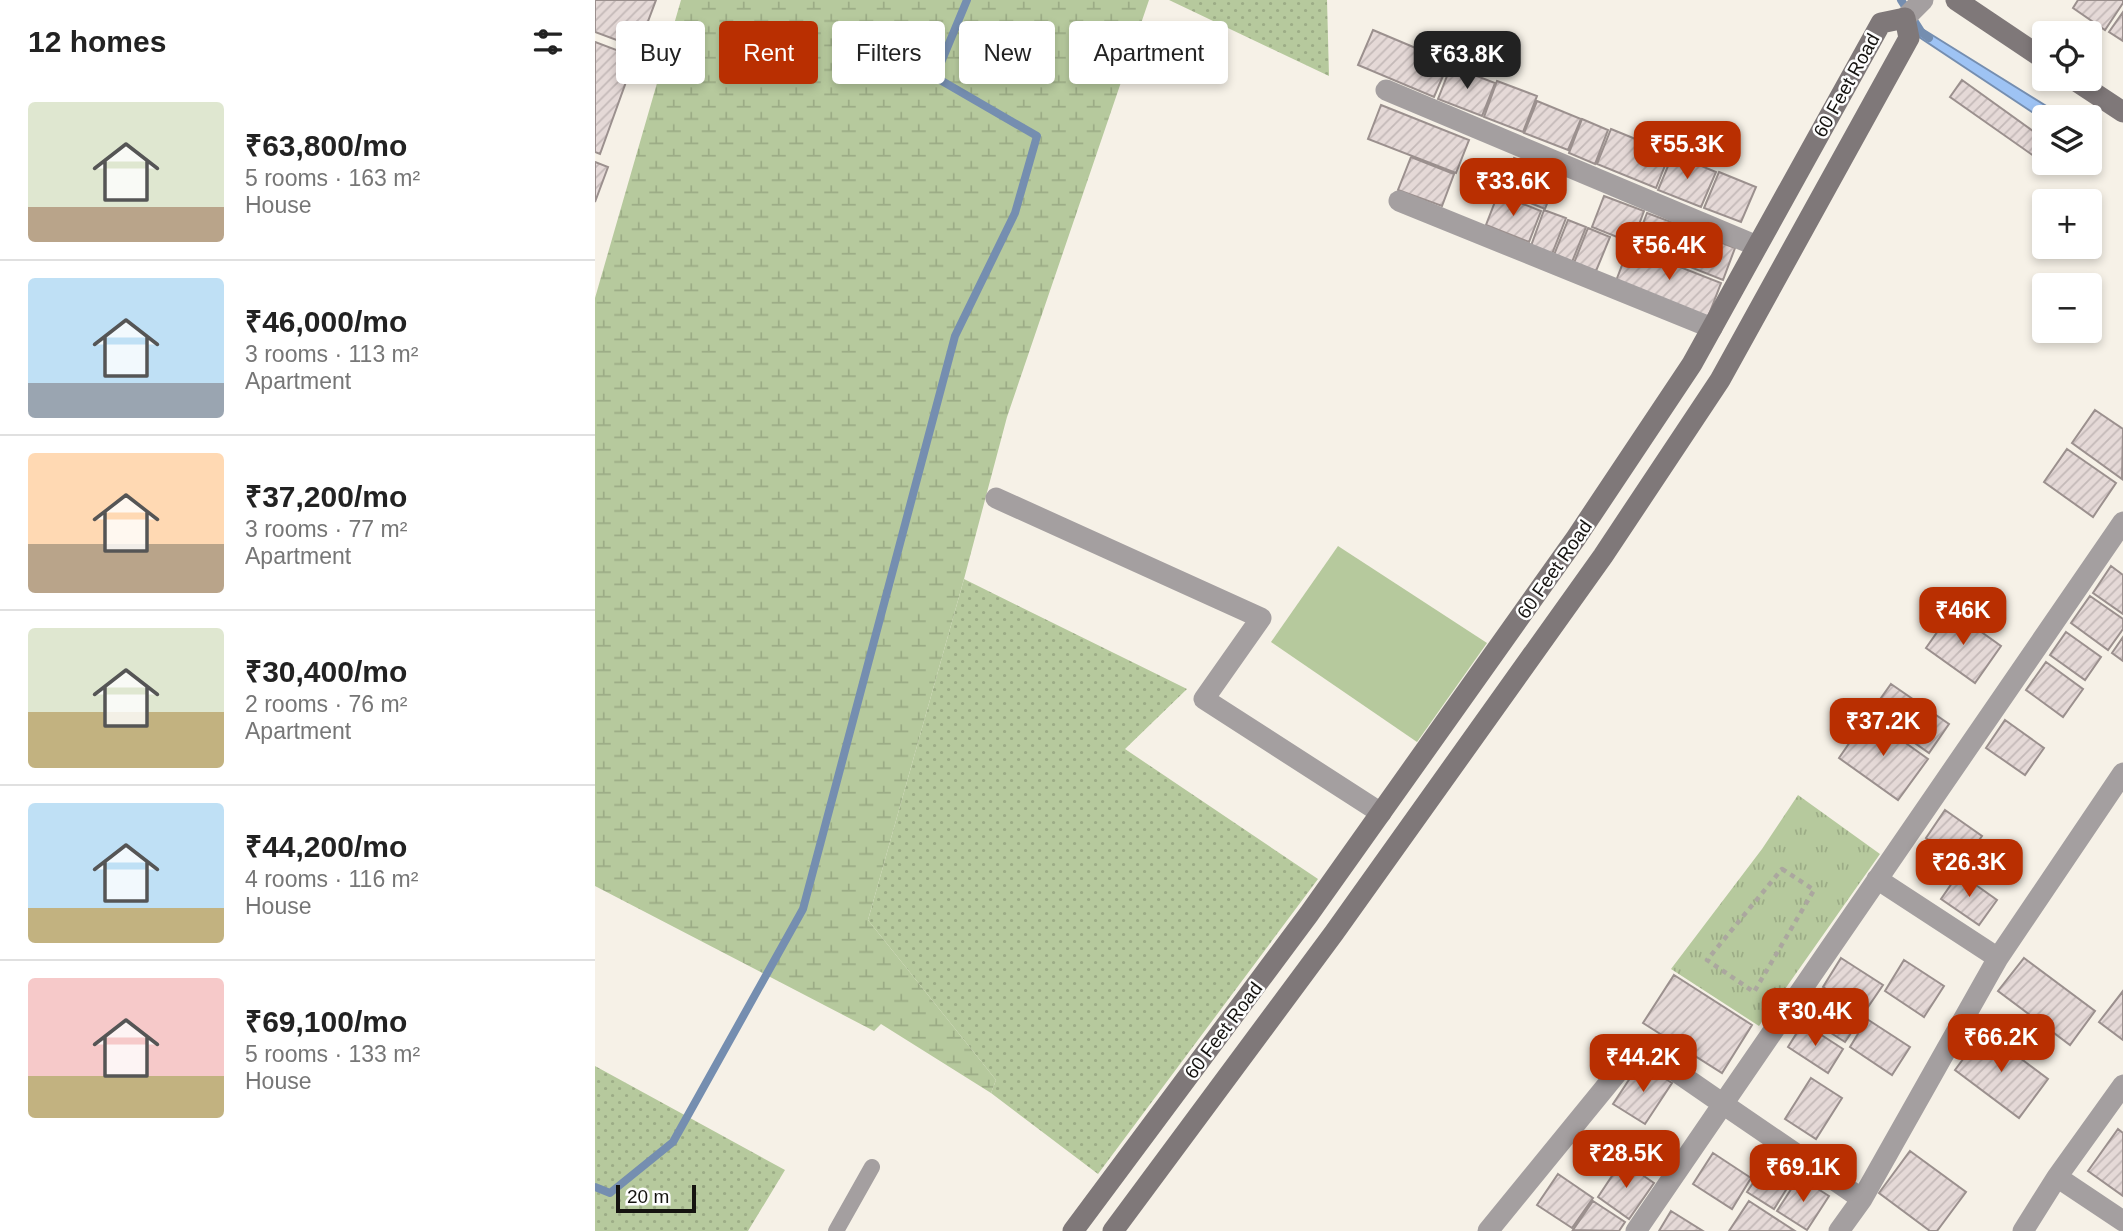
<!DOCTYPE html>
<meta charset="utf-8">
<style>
body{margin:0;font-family:Arial,sans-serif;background:#f2f2f2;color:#222;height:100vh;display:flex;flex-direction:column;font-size:26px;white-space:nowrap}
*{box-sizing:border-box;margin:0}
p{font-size:23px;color:#767676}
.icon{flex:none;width:38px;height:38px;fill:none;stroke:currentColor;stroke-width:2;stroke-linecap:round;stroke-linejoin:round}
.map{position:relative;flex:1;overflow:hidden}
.panel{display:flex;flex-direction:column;background:#fff;width:595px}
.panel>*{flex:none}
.hud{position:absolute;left:21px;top:21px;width:665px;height:63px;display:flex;gap:14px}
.buttons{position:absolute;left:1437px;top:21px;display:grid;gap:14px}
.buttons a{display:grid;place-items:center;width:70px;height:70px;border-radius:7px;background:#fff;box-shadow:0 4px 10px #0003;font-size:35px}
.scale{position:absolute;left:21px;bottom:18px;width:80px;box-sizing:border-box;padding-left:7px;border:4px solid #151310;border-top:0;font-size:19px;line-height:24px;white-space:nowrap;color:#151310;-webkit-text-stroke:5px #fefefe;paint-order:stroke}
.price{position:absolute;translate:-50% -60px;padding:0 16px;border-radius:14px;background:#b92f01;color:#fff;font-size:23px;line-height:46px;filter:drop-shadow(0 2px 4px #0008)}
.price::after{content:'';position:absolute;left:50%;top:42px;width:21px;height:16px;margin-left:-10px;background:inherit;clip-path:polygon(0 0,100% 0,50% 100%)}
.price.on{background:#222;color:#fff}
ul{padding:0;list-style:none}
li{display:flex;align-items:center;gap:21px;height:175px;padding:0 28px}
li+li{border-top:2px solid #e0e0e0}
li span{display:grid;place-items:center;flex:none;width:196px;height:140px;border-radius:7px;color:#555}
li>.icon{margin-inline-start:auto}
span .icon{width:84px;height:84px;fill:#fffc;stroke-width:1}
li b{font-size:30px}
h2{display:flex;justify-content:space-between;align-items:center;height:84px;padding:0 28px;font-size:30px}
.chip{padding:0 24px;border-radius:7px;background:#fff;box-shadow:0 4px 10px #0003;font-size:24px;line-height:63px}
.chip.on{background:#b92f01;color:#fff}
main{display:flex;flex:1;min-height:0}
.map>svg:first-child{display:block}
.grass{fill:url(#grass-dots)}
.wetland{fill:url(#wetland-marsh)}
.park{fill:url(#park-tufts)}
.pitch{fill:#b6c99d}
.water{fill:#9ec3f4;stroke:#758eb0;stroke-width:2}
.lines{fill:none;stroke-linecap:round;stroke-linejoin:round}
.stream{stroke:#758eb0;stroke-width:8}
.building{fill:url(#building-hatch);stroke:#9b908e;stroke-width:2}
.path{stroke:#aba79f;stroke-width:4.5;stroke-dasharray:5 5;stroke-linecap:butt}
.lane{stroke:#a49fa0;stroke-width:16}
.street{stroke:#a49fa0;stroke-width:21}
.secondary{stroke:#7f7879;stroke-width:21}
.labels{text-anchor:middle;stroke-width:5;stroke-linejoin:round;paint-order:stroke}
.street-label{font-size:19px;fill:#151310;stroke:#fefefe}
</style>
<main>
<section class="panel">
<h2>12 homes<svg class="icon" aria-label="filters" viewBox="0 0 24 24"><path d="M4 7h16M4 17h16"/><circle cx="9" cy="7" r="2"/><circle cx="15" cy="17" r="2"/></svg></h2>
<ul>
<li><span style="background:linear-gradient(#dfe7d0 75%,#b9a48a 0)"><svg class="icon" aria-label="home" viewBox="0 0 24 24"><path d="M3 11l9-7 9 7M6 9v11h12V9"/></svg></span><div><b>₹63,800/mo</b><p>5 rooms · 163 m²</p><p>House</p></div></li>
<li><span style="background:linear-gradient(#bfe0f5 75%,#9aa5b1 0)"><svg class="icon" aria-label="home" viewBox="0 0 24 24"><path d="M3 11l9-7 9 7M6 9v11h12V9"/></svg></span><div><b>₹46,000/mo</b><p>3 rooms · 113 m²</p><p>Apartment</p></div></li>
<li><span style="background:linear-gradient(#ffd9b3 65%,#b9a48a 0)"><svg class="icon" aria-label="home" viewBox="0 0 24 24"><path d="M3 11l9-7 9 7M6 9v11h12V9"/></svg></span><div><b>₹37,200/mo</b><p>3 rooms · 77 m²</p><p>Apartment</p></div></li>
<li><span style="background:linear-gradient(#dfe7d0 60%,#c2b280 0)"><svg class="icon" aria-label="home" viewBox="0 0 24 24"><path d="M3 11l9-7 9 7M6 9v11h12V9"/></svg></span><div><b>₹30,400/mo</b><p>2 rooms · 76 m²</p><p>Apartment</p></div></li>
<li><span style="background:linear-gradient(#bfe0f5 75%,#c2b280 0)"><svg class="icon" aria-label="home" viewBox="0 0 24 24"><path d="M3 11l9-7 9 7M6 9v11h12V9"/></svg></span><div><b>₹44,200/mo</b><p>4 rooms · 116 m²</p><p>House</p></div></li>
<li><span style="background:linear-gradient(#f6c9c9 70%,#c2b280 0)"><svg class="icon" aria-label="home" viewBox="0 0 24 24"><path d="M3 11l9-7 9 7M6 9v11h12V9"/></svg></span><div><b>₹69,100/mo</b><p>5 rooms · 133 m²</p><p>House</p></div></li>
</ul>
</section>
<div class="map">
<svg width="1528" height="1231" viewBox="0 0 1528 1231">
<defs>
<pattern id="grass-dots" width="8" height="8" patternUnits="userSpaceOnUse" patternTransform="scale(1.75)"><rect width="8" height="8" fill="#b6c99d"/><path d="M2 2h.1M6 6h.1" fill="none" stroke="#9cac86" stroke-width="1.8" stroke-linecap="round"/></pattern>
<pattern id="wetland-marsh" width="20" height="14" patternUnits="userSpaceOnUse" patternTransform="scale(1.75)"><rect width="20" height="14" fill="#b6c99d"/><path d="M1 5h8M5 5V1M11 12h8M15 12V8" fill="none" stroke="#9cac86"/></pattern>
<pattern id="park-tufts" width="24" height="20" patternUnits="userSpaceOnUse" patternTransform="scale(1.75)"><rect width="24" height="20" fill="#b6c99d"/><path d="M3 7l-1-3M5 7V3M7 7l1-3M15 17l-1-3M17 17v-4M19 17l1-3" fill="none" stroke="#9cac86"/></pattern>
<pattern id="building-hatch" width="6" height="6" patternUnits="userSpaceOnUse" patternTransform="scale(1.75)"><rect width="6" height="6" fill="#e5d9d7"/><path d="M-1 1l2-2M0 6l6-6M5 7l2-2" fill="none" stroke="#c4b9b8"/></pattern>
</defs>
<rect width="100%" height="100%" fill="#f6f1e7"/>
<!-- grass -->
<path class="grass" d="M 574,0 L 732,0 L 734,76 Z
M 369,579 L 592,689 L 530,749 L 723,879 L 503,1174 L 396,1093 L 401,1080 L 273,920 Z
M 0,1066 L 190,1170 L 153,1231 L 0,1231 Z"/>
<!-- wetland -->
<path class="wetland" d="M 86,0 L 554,0 L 412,417 L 369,579 L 273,920 L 401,1080 L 396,1093 L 286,1024 L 279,1031 L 0,886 L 0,298 Z"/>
<!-- park -->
<path class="park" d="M 1203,795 L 1285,854 L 1164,1026 L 1076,969 L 1167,849 Z"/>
<!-- pitch -->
<path class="pitch" d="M 743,546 L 892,643 L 822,742 L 676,642 Z"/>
<!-- water -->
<path class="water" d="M 1329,30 L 1469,117 L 1449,117 L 1449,120 L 1324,37 Z"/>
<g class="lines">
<!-- stream -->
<path class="stream" d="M 1306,0 L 1327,33 L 1334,38
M 0,1187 L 15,1193 L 78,1142 L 208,909 L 360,336 L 420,213 L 442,136 L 340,77 L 372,0"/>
</g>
<!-- building -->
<path class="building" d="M 0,0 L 61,0 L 43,48 L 0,32 Z
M 1483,0 L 1528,0 L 1528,3 L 1510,30 L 1478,8 Z
M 1528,12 L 1528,41 L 1514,32 Z
M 778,30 L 854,62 L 839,97 L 763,65 Z
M 0,42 L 40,57 L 5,154 L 0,152 Z
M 856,66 L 900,83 L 887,116 L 843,99 Z
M 1367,80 L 1449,139 L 1449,163 L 1455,163 L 1453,166 L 1355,97 Z
M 902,81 L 942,96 L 928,132 L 889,117 Z
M 942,101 L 986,119 L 973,150 L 929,133 Z
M 786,105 L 874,140 L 861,173 L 773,139 Z
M 987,119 L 1013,130 L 1000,164 L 974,153 Z
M 1016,129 L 1075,153 L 1061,188 L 1002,164 Z
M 1078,154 L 1121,172 L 1106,207 L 1063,190 Z
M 816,157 L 859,174 L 847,206 L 803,190 Z
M 919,158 L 963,175 L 950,209 L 906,191 Z
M 0,162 L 13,167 L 0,202 Z
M 1124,172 L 1161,187 L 1146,222 L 1109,208 Z
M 903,194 L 946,211 L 934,242 L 891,225 Z
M 1009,196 L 1049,211 L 1037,243 L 997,227 Z
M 949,210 L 971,218 L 957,254 L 936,246 Z
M 1052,213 L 1095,229 L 1083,262 L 1040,245 Z
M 973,220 L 991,227 L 977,262 L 959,255 Z
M 993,228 L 1015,237 L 1001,271 L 979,263 Z
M 1097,231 L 1140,248 L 1128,280 L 1085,263 Z
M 1034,247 L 1126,283 L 1113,317 L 1021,281 Z
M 1500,410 L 1528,429 L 1527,479 L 1477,443 Z
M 1472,449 L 1521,483 L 1498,517 L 1449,482 Z
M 1516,566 L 1528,575 L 1528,614 L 1498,593 Z
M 1495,596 L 1528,619 L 1528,629 L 1513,650 L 1476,623 Z
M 1357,611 L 1406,646 L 1380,683 L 1331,648 Z
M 1471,632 L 1506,657 L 1490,680 L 1455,655 Z
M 1528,637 L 1528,661 L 1517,653 Z
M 1451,662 L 1488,689 L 1468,717 L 1431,690 Z
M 1296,684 L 1354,724 L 1334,753 L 1276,712 Z
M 1273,716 L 1333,759 L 1303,800 L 1244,758 Z
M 1410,720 L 1449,748 L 1430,775 L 1391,748 Z
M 1350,810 L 1387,836 L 1367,864 L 1331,838 Z
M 1364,873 L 1402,900 L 1384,925 L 1346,899 Z
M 1246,958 L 1288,985 L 1269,1013 L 1228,987 Z
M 1429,958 L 1500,1011 L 1475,1045 L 1403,991 Z
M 1309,960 L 1349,986 L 1329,1017 L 1290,991 Z
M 1079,975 L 1157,1025 L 1127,1073 L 1048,1023 Z
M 1227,991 L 1267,1017 L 1250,1042 L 1211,1017 Z
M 1528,991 L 1528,1040 L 1504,1022 Z
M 1272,1019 L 1315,1047 L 1297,1075 L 1255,1047 Z
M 1208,1023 L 1248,1049 L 1233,1073 L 1193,1047 Z
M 1389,1031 L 1453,1079 L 1424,1118 L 1360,1070 Z
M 1045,1063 L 1077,1083 L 1050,1124 L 1018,1104 Z
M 1216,1078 L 1247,1098 L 1221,1139 L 1190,1119 Z
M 1523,1129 L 1528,1133 L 1528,1196 L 1493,1171 Z
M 1315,1151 L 1371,1192 L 1342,1231 L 1335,1231 L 1284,1193 Z
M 1118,1153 L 1156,1178 L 1137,1209 L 1098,1184 Z
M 1175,1157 L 1201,1174 L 1179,1209 L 1152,1192 Z
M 1027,1161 L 1059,1183 L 1034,1219 L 1003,1197 Z
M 963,1174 L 998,1198 L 977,1228 L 942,1205 Z
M 1204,1177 L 1234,1196 L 1212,1230 L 1182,1211 Z
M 998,1201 L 1030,1222 L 1024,1231 L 978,1230 Z
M 1154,1201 L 1200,1231 L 1134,1231 Z
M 1076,1211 L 1108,1231 L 1064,1231 Z"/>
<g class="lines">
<!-- path -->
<path class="path" d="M 1187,869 L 1219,890 L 1159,992 L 1112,960 Z"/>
<!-- lane -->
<path class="lane" d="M 241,1231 L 277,1167"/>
<!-- street -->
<path class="street" d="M 1310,18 L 1328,0
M 791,90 L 1162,246
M 804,201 L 1117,328
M 401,498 L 666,618 L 609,699 L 786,813
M 1282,879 L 1403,958
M 1462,1177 L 1528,1221
M 1267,1199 L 1128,1104 L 1528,522
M 893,1231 L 1044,1046 L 1128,1104 L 1041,1231
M 1244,1231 L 1267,1199 L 1403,958 L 1528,773
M 1428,1231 L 1462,1177 L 1528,1085"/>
<!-- secondary -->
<path class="secondary" d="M 1361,0 L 1449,59
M 1478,79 L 1528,112
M 478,1231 L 714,914 L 981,538 L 1097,364 L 1286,23 L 1310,18 L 1314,38 L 1125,380 L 1008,556 L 739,933 L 518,1231"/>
</g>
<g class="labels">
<!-- street labels -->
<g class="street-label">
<text transform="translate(1251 85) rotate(-61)" y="7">60 Feet Road</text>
<text transform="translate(959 569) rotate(-55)" y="7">60 Feet Road</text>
<text transform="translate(628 1030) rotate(-53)" y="7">60 Feet Road</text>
</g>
</g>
</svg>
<div class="buttons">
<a><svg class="icon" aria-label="locate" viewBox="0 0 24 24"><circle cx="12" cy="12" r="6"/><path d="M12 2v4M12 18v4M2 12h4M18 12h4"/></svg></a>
<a><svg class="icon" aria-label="layers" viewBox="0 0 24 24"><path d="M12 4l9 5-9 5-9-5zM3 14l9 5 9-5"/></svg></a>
<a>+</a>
<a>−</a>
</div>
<div class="scale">20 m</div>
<b class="price on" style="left:872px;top:91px">₹63.8K</b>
<b class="price" style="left:1092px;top:181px">₹55.3K</b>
<b class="price" style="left:918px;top:218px">₹33.6K</b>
<b class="price" style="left:1074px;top:282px">₹56.4K</b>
<b class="price" style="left:1368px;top:647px">₹46K</b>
<b class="price" style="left:1288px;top:758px">₹37.2K</b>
<b class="price" style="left:1374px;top:899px">₹26.3K</b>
<b class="price" style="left:1220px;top:1048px">₹30.4K</b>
<b class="price" style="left:1406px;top:1074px">₹66.2K</b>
<b class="price" style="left:1048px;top:1094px">₹44.2K</b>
<b class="price" style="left:1031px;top:1190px">₹28.5K</b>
<b class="price" style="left:1208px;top:1204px">₹69.1K</b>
<div class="hud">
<a class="chip">Buy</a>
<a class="chip on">Rent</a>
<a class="chip">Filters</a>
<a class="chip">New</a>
<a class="chip">Apartment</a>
</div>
</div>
</main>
